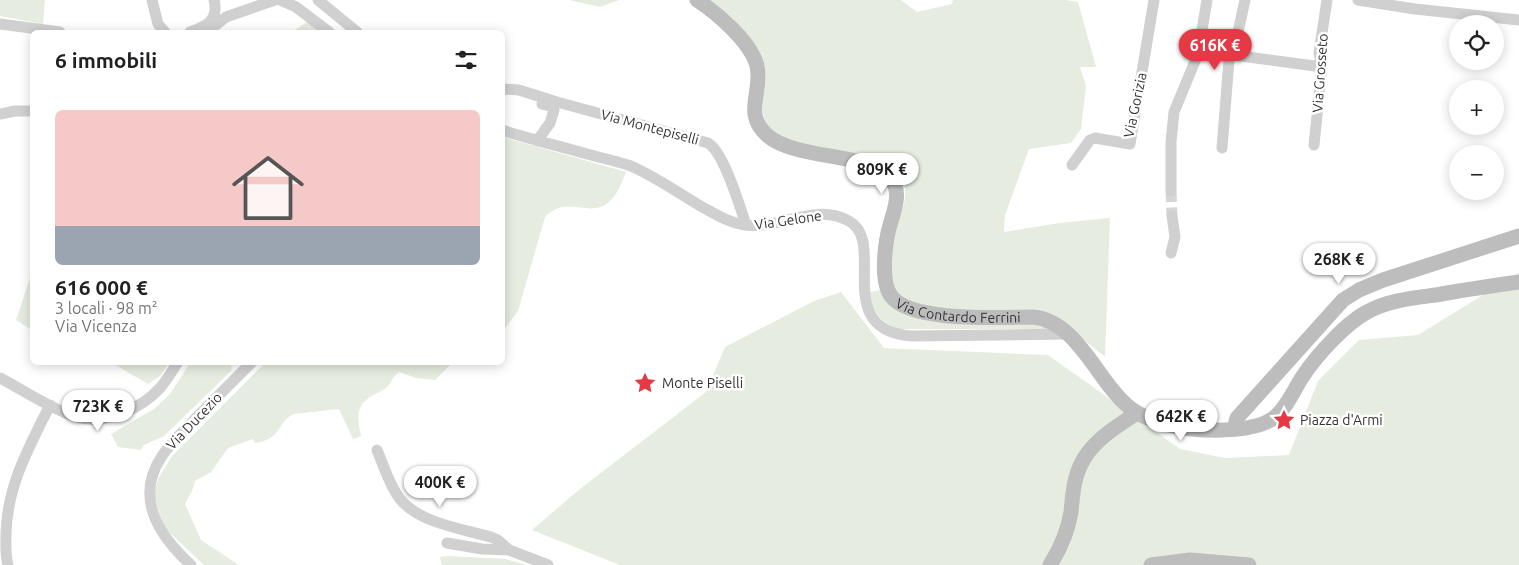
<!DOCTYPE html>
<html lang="it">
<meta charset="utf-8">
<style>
body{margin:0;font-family:Ubuntu,sans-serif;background:#f2f2f2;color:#202124;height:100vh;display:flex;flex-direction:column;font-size:19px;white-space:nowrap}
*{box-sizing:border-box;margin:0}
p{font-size:16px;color:#757577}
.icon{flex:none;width:28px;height:28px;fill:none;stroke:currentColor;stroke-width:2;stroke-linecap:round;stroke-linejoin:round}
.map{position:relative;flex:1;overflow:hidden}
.sheet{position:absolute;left:30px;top:30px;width:475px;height:335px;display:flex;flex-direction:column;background:#fff;border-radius:8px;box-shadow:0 2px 12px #0003}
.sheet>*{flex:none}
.fabs{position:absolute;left:1449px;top:15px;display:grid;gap:10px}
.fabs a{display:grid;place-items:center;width:55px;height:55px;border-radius:50%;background:#fff;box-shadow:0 2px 12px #0003;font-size:25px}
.price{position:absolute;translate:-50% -42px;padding:0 11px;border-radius:18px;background:#fff;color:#222;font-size:16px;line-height:32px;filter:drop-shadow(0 1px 2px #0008)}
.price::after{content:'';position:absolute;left:50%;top:30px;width:15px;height:11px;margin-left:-8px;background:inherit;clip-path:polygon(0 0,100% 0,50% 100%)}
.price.current{background:#e63946;color:#fff}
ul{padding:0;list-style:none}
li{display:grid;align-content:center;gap:10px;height:265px;padding:0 25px}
li span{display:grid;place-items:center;height:155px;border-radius:8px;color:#555}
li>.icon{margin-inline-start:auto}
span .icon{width:90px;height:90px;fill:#fffc;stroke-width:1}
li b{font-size:21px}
h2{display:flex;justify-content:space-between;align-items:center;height:60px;padding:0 25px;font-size:21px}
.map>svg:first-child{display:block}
.green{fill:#e6ecdf}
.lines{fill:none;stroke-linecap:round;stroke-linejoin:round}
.street-tunnel{stroke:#d6d6d6;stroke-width:11;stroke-dasharray:11 5.5;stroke-linecap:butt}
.street{stroke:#d0d0d0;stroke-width:11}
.secondary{stroke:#bdbdbd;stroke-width:15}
.labels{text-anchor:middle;stroke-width:5;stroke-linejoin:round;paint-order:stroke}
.street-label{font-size:14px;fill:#333;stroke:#fff}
.poi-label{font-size:14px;fill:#333;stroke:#fff;text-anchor:start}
</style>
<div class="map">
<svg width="1519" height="565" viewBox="0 0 1519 565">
<rect width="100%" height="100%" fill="#fff"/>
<!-- green -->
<path class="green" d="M 0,0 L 45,0 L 43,24 L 0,16 Z
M 569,0 L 619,0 L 600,7 Z
M 709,0 L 901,0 L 917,12 L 952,4 L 953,0 L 1066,0 L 1078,2 L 1096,67 L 1080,67 L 1086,86 L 1081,129 L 1071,143 L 1029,149 L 1005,215 L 1004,232 L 1060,223 L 1110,218 L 1105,357 L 1066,325 L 940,311 L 899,298 C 896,294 892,289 891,285 C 888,270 892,246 895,232 C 899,213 912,197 901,177 C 886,149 807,155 777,136 C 775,134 772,130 770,128 C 755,110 768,90 765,69 C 764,59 759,50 753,42 Z
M 308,21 L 326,32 L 296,32 L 295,30 Z
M 503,137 L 626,172 C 622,182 618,194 609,202 C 590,219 567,194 545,217 L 518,311 L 503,331 Z
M 32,272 L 32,330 L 16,320 Z
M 1519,273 L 1519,565 L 620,565 L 532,530 L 580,489 L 706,392 L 725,347 L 814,301 L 841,292 L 884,348 L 1048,355 L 1180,449 L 1225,458 L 1289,455 L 1318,381 L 1359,340 L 1418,335 Z
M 881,290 L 884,298 L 1044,326 L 1052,329 L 900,329 C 881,323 872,312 870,292 Z
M 112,363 L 169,363 L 160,376 L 148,384 Z
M 190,363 L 227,363 L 231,365 L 232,370 L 164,436 L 144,445 L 141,450 L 118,447 L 111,434 L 154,409 L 170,394 Z
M 265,363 L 452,363 L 435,380 L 416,378 L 399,372 C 391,378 392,382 387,387 C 384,390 377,393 373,395 C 355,406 357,417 361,436 L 353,439 L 339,409 L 293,414 C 276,424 282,439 255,443 L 253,439 L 228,448 L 211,472 L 195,481 L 192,491 L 185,504 L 201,540 L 239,565 L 204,565 L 168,531 L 162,522 L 155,501 L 155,490 L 159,477 L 172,456 Z
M 448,556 L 505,559 L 527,565 L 442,565 L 440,557 Z"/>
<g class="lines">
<!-- street-tunnel -->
<path class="street-tunnel" d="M 1171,191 L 1172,216"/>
<!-- street -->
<path class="street" d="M 152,0 L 158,24 L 165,32
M 280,0 L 296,7 L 329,32
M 318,0 L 357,32
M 1358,0 L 1415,9 L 1519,20
M 0,24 L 60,32
M 190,32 C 207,26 219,20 214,0
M 207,32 L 226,17 L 275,0
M 1233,55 L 1322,67
M 502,89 L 519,90 L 557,102 L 708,143 C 724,152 740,207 746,225
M 0,114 L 15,111 L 32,111
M 502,130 C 530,139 559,146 587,154 C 601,158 617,161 631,166 C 656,177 680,194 704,208 C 717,215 730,223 745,225 C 781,230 814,202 849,221 C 888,242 830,330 912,336 L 1067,334
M 537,141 L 550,123 L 554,110 L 553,107 L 542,104
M 1314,145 L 1322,67 L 1319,53 L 1327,0
M 1222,148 L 1229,60 L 1233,55 L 1245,0
M 1072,165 L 1090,140 L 1095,138 L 1130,144 L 1154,0
M 1171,191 L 1171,142 L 1174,112 L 1198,54 L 1207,0
M 1171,253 L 1175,237 L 1172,216
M 0,378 C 23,390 51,409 76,417 C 105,425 141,409 160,388 C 167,380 172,371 178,362
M 377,450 C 384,466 389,485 400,499 C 419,523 463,529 491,537 L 498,540 L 509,550
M 447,543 L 482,549 L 509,550 L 548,565
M 8,565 C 5,555 6,545 6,534 C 7,486 29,447 50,405
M 191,565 C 158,535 134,498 162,456 C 171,442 184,431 195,419 C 214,400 233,381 252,362"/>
<!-- secondary -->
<g class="secondary">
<path id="s1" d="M 697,0 C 717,13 751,42 757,66 C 763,92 742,114 768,136 C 796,160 873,153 891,178 C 902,193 894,210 890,225 C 885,242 880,281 891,296 C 911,323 1002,317 1033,317 C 1078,321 1098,383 1130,408 C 1147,421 1170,426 1191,429 C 1214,431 1257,432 1275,417 C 1288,406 1294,389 1303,376 C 1316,356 1346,323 1367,312 C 1389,300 1413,298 1436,295 C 1464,290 1491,286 1519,282"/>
<path d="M 1234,429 L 1237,418 L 1343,300 L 1359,290 L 1383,280 L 1519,236"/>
<path d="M 1050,565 C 1060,549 1068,531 1071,512 C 1073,491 1074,472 1087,454 C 1100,436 1119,425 1137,413"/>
<path d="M 1151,565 L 1190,560 L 1249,565"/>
</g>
</g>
<!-- icons -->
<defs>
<g id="sight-bare" transform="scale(1.725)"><path d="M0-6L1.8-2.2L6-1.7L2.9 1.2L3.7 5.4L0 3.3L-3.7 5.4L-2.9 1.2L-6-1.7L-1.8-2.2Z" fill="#e63946" stroke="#fff" stroke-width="2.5" paint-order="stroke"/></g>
</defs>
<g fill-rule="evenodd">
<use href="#sight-bare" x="645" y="383"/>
<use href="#sight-bare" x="1284" y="420"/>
</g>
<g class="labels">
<!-- street labels -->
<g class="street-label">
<text transform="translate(1320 73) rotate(-86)" y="5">Via Grosseto</text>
<text transform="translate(1135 105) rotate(-78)" y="5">Via Gorizia</text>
<text transform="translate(650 127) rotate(15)" y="5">Via Montepiselli</text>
<text transform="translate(788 220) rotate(-8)" y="5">Via Gelone</text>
<text dy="5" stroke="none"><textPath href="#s1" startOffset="490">Via Contardo Ferrini</textPath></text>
<text transform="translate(194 421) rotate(-46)" y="5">Via Ducezio</text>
</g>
<!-- poi labels -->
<g class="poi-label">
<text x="662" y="388">Monte Piselli</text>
<text x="1300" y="425">Piazza d'Armi</text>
</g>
</g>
</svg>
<div class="fabs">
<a><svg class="icon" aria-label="locate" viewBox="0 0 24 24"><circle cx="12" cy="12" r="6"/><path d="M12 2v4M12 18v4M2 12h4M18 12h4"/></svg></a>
<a>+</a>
<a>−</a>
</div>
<b class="price current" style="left:1215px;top:71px">616K €</b>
<b class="price" style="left:882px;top:195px">809K €</b>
<b class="price" style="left:1339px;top:285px">268K €</b>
<b class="price" style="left:98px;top:432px">723K €</b>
<b class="price" style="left:1181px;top:442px">642K €</b>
<b class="price" style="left:440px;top:508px">400K €</b>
<section class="sheet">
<h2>6 immobili<svg class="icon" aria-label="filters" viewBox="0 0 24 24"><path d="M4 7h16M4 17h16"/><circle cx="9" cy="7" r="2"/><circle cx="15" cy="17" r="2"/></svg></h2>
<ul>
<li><span style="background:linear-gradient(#f6c9c9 75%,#9aa5b1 0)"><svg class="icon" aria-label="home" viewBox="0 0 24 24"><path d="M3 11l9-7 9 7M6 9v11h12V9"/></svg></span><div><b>616 000 €</b><p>3 locali · 98 m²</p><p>Via Vicenza</p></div></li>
</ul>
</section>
</div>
